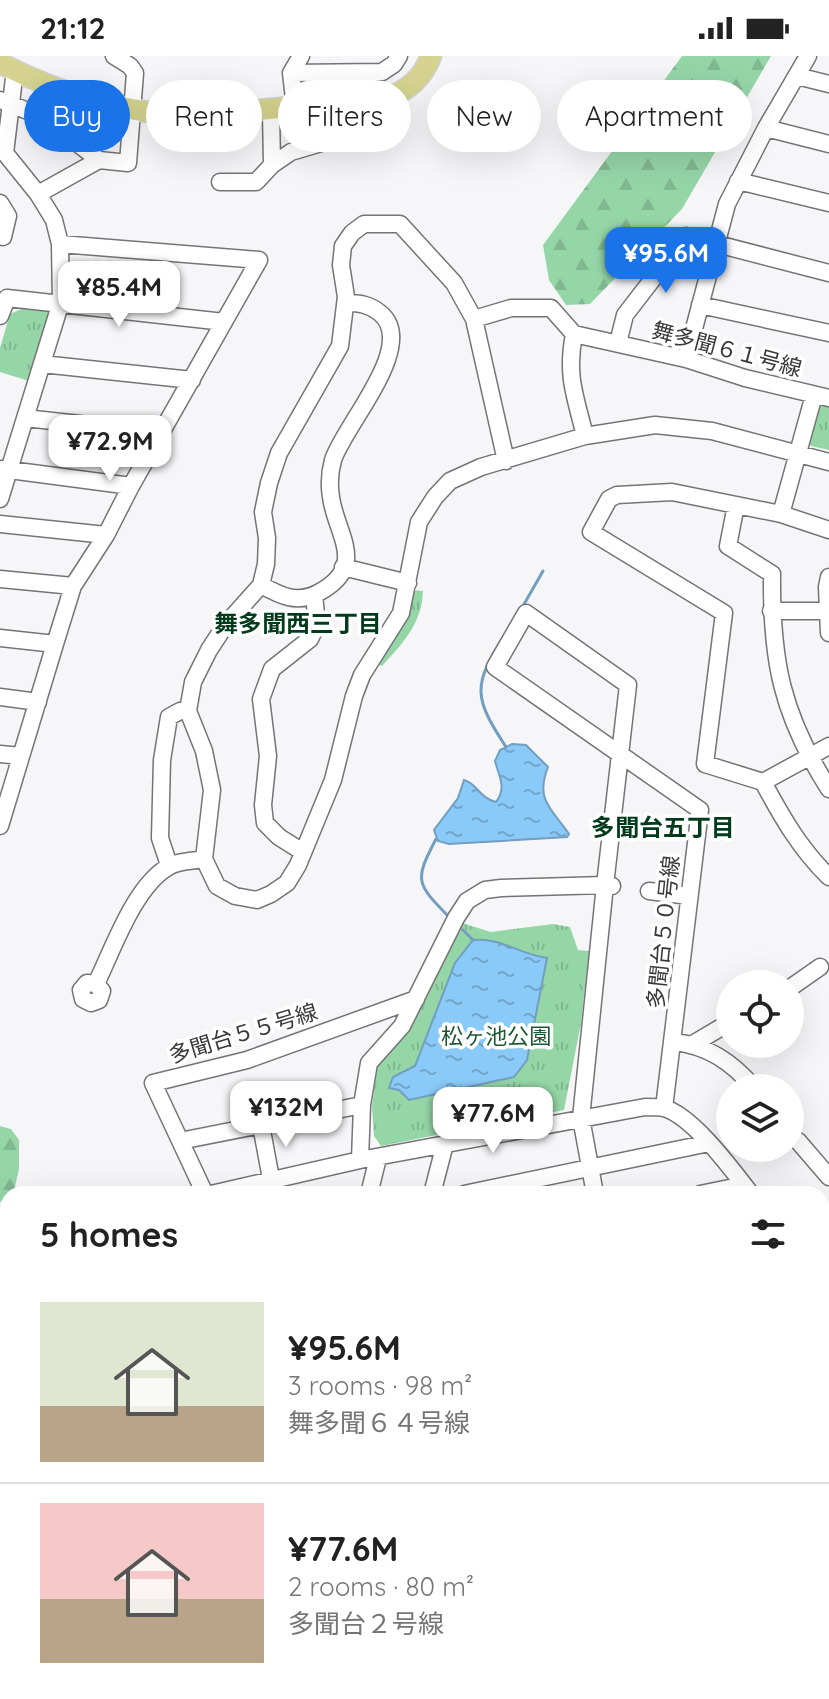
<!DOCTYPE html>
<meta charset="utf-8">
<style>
body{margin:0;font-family:Quicksand,"Noto Sans JP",sans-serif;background:#f2f2f2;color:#222;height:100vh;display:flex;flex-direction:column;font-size:30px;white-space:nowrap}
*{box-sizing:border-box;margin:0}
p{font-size:26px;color:#767676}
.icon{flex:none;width:44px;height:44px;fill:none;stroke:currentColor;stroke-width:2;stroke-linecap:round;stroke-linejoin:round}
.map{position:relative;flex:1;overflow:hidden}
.details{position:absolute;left:0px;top:1130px;width:830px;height:514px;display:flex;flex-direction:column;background:#fff;border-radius:24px 24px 0 0;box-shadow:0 8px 32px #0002}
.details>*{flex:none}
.top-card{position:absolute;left:24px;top:24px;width:782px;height:72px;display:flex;gap:16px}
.fabs{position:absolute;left:716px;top:914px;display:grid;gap:16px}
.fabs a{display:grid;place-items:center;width:88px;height:88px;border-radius:50%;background:#fff;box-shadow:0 8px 32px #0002;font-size:40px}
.price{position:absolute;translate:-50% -68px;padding:0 18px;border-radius:16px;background:#fff;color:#222;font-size:26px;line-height:52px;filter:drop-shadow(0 2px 4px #0008)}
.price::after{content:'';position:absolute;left:50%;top:48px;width:24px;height:18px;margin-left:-12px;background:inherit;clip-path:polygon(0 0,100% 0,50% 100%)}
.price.selected{background:#1a73e8;color:#fff}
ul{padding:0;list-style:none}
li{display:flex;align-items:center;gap:24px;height:200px;padding:0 40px}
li+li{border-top:2px solid #e0e0e0}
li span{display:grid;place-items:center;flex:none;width:224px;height:160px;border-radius:0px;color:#555}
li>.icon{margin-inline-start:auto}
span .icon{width:96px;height:96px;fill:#fffc;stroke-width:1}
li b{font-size:34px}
h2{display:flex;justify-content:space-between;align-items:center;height:96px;padding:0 40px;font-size:34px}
.chip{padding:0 28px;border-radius:36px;background:#fff;box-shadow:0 8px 32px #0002;font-size:28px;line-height:72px}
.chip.selected{background:#1a73e8;color:#fff}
.status{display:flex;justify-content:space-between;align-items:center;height:56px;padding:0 40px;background:#fff;direction:ltr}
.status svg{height:22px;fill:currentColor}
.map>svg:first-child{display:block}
.forest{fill:url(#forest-firs)}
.park{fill:url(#park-tufts)}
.water{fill:url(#water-ripples);stroke:#729ebf;stroke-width:2}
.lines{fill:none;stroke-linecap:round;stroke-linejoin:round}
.stream{stroke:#729ebf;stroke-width:3}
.minor-casing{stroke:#747477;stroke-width:19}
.major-casing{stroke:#d3d3d4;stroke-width:23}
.minor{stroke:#fff;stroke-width:16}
.major{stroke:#d5d38f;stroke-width:20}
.labels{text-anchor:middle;stroke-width:7;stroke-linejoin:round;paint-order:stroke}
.street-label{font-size:22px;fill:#39393a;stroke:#fff}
.park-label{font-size:22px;fill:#1b5732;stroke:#fff}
.neighbourhood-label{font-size:24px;font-weight:bold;fill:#003b1c;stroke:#fff}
</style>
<div class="status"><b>21:12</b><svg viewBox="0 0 49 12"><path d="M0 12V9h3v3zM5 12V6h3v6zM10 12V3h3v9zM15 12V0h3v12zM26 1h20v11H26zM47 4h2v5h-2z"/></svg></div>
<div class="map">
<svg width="829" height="1643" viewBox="0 0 829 1643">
<defs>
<pattern id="forest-firs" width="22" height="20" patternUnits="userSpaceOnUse" patternTransform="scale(2)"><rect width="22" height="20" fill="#95d6a7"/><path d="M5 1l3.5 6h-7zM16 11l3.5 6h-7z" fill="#81b890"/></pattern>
<pattern id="park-tufts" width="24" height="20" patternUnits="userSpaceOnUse" patternTransform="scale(2)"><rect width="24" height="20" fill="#95d6a7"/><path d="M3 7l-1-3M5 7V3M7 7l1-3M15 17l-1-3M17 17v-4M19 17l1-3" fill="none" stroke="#81b890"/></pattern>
<pattern id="water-ripples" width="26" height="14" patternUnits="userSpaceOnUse" patternTransform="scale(2)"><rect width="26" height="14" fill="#8acaf8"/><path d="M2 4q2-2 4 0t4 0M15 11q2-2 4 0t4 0" fill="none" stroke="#72a5ca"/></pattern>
</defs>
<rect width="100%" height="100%" fill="#f6f6f9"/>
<!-- forest -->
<path class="forest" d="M 682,0 L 771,0 L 682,153 L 590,248 L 566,249 L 549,224 L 543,189 Z
M 0,1070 L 11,1073 L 19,1084 L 19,1113 L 14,1135 L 0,1146 Z"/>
<!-- park -->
<path class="park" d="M 26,251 L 52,254 L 29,325 L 0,316 L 0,292 L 10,258 Z
M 825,346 L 829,347 L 829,394 L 811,390 L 808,385 L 817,350 Z
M 413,534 L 423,535 C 422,568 402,588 382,610 L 374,607 Z
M 462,867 L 491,876 L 553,868 L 570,871 L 578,894 L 589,895 L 581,967 L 564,1054 L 381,1090 L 374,1080 L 372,1050 L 378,1007 L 411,968 Z"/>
<!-- water -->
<path class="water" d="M 512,688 L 526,689 L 548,711 C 535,744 551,752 569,778 L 567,781 L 449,788 L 438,785 L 434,774 L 458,742 L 464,724 C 477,727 479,742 496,746 C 507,731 499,721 495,705 L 500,694 Z
M 473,884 C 500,881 521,899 547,902 L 527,1004 L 514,1021 L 409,1044 L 399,1034 L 389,1032 L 393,1021 L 415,1010 L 455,907 Z"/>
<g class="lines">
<!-- stream -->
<path class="stream" d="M 523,550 L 543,515
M 504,580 C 472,630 474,642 506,691
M 436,783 C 414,825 416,827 449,861
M 463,874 L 473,884"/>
<!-- minor casing -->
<g class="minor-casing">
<path id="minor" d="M 291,17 L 382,16 L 394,8 L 399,0
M 797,20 L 829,28
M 0,44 L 43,61 L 99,104 L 128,107 L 135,17 L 130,10 L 114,0
M 295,51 L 291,17 L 301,0
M 766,72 L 829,88
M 272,109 L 291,96 L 338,82
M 738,125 L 829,147
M 220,126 L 256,126 L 272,109 L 271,54
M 38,138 L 99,104
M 0,147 L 8,160 L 3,181 L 0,180
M 700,249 L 829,277
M 0,260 L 7,242 L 224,266
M 474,263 L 511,252 L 551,252 L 574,278
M 618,287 L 625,259 L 686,180 L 829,217
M 686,303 L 727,148 L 766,72 L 808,0
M 42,308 L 192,324
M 25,362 L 161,377
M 585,380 C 575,339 566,320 574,278 L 686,303 L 745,322 L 829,342
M 506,405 L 474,263 L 454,227 L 400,168 L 364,168 L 352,177 L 343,190 L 341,209 L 346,241 L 340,290 L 279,397 L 269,427 L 263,456 L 267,482 L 266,508 L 261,529 L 226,568 L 209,594 L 193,626 L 188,655 L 204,695 L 212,734 L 204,803 L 217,830 L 235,840 L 257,844 L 271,838 L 287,827 L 298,809 L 333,724 L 354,640 L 362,619 L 401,557 L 419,466 L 435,441 L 450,425 L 481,411 L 585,380 L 655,369 L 712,375 L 829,406
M 2,413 L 131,430
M 0,443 L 61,246 L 60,188 L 54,164 L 38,138 L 5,97 L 15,14
M 736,449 L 728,490 L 772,518 C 771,605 782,659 829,733
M 781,458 L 814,339
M 0,468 L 106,479
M 829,474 L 781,458 L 672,436 L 617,439 L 609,443 L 591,476 L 724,557 L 705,708 L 763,726 C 782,761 800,793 829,821
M 343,511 L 408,527
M 829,521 L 827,531 L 829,577
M 0,523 L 73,530
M 261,529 C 281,540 297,548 318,537 C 369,510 336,479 331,441 C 329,429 330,415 333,404 C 344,369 419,289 380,257 C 369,248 359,247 346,247
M 771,555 L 827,555
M 0,582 L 55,588 L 0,770
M 55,588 L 73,530 L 106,479 L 131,430 L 259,204 L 60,188
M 0,641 L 38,646
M 0,698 L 21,700
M 763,726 L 829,690
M 303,796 L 279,781 L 265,767 L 263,749 L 268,700 L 261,643 L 272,613 L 310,583 L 317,568 L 314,539
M 169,809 L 160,782 L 162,704 L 169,661 L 180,655 L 188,655
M 649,835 L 689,840
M 96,928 L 87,927 L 81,934 L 83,943 L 91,947 L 99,944 L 102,935 L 96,928 C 113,893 134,831 168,811 C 177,805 193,805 204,803
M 790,932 L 820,911
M 673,986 C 707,989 732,1006 754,1032
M 693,988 L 730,966
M 261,1069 L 271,1123
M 180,1085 L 362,1049
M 798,1085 L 829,1121
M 360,1104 L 362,1049 L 369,1007 L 402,970 L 456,862 L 467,845 L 485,834 L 501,832 L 605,829 L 628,629 L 526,557 L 495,611 L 700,754 L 664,1052
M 205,1138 L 153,1027 L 247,1004 L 416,943
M 211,1138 L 360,1104 L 645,1051 C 650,1051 658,1051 664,1052 C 693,1060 733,1115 751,1138
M 369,1138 L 378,1102
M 432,1138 L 445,1088
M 464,1138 L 709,1087
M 595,1138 L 581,1062 L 605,829 L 612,830
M 700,1138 L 744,1129
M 822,1216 L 829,1213
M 822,1343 L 829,1339
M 822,1401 L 829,1408
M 822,1489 L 829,1495
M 302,1636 L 306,1643
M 383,1636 L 387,1643
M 554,1636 L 555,1643
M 745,1636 L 753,1643
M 64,1643 L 65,1636
M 129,1643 L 131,1636
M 190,1643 L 192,1636
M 238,1643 L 246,1636
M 710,1643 L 716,1636"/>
</g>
<!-- major casing -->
<g class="major-casing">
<path id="major" d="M 0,7 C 55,36 131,60 194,59 C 229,59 263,52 298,51 C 346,48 410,56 431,0"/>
</g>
<!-- minor -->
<use href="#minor" class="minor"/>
<!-- major -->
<use href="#major" class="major"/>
</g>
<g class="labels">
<!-- street labels -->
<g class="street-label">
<text transform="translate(727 293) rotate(15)" y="8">舞多聞６１号線</text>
<text transform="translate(663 876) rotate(-84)" y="8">多聞台５０号線</text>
<text transform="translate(243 977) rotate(-17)" y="8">多聞台５５号線</text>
</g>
<!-- park labels -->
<g class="park-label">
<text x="496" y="988">松ヶ池公園</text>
</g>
<!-- neighbourhood labels -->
<g class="neighbourhood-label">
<text x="298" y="576">舞多聞西三丁目</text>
<text x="663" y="780">多聞台五丁目</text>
</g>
</g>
</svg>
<div class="fabs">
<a><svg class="icon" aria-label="locate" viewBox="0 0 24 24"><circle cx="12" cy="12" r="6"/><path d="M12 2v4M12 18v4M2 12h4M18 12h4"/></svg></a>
<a><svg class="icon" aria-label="layers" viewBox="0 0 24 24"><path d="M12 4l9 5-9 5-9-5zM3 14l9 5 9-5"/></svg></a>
</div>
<b class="price selected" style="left:666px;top:239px">¥95.6M</b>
<b class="price" style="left:119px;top:273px">¥85.4M</b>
<b class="price" style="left:110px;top:427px">¥72.9M</b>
<b class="price" style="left:286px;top:1093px">¥132M</b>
<b class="price" style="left:493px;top:1099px">¥77.6M</b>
<div class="top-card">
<a class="chip selected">Buy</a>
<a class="chip">Rent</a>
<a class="chip">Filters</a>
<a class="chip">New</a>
<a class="chip">Apartment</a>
</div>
<section class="details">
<h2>5 homes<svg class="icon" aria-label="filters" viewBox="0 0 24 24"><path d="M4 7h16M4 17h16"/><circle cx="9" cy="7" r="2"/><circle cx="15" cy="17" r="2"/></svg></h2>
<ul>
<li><span style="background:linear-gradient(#dfe7d0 65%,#b9a48a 0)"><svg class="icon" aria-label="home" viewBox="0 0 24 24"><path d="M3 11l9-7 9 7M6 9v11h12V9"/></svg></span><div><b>¥95.6M</b><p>3 rooms · 98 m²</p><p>舞多聞６４号線</p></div></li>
<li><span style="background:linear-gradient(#f6c9c9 60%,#b9a48a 0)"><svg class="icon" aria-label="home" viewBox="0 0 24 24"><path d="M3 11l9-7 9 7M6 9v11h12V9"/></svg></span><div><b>¥77.6M</b><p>2 rooms · 80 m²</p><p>多聞台２号線</p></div></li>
</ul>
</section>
</div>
